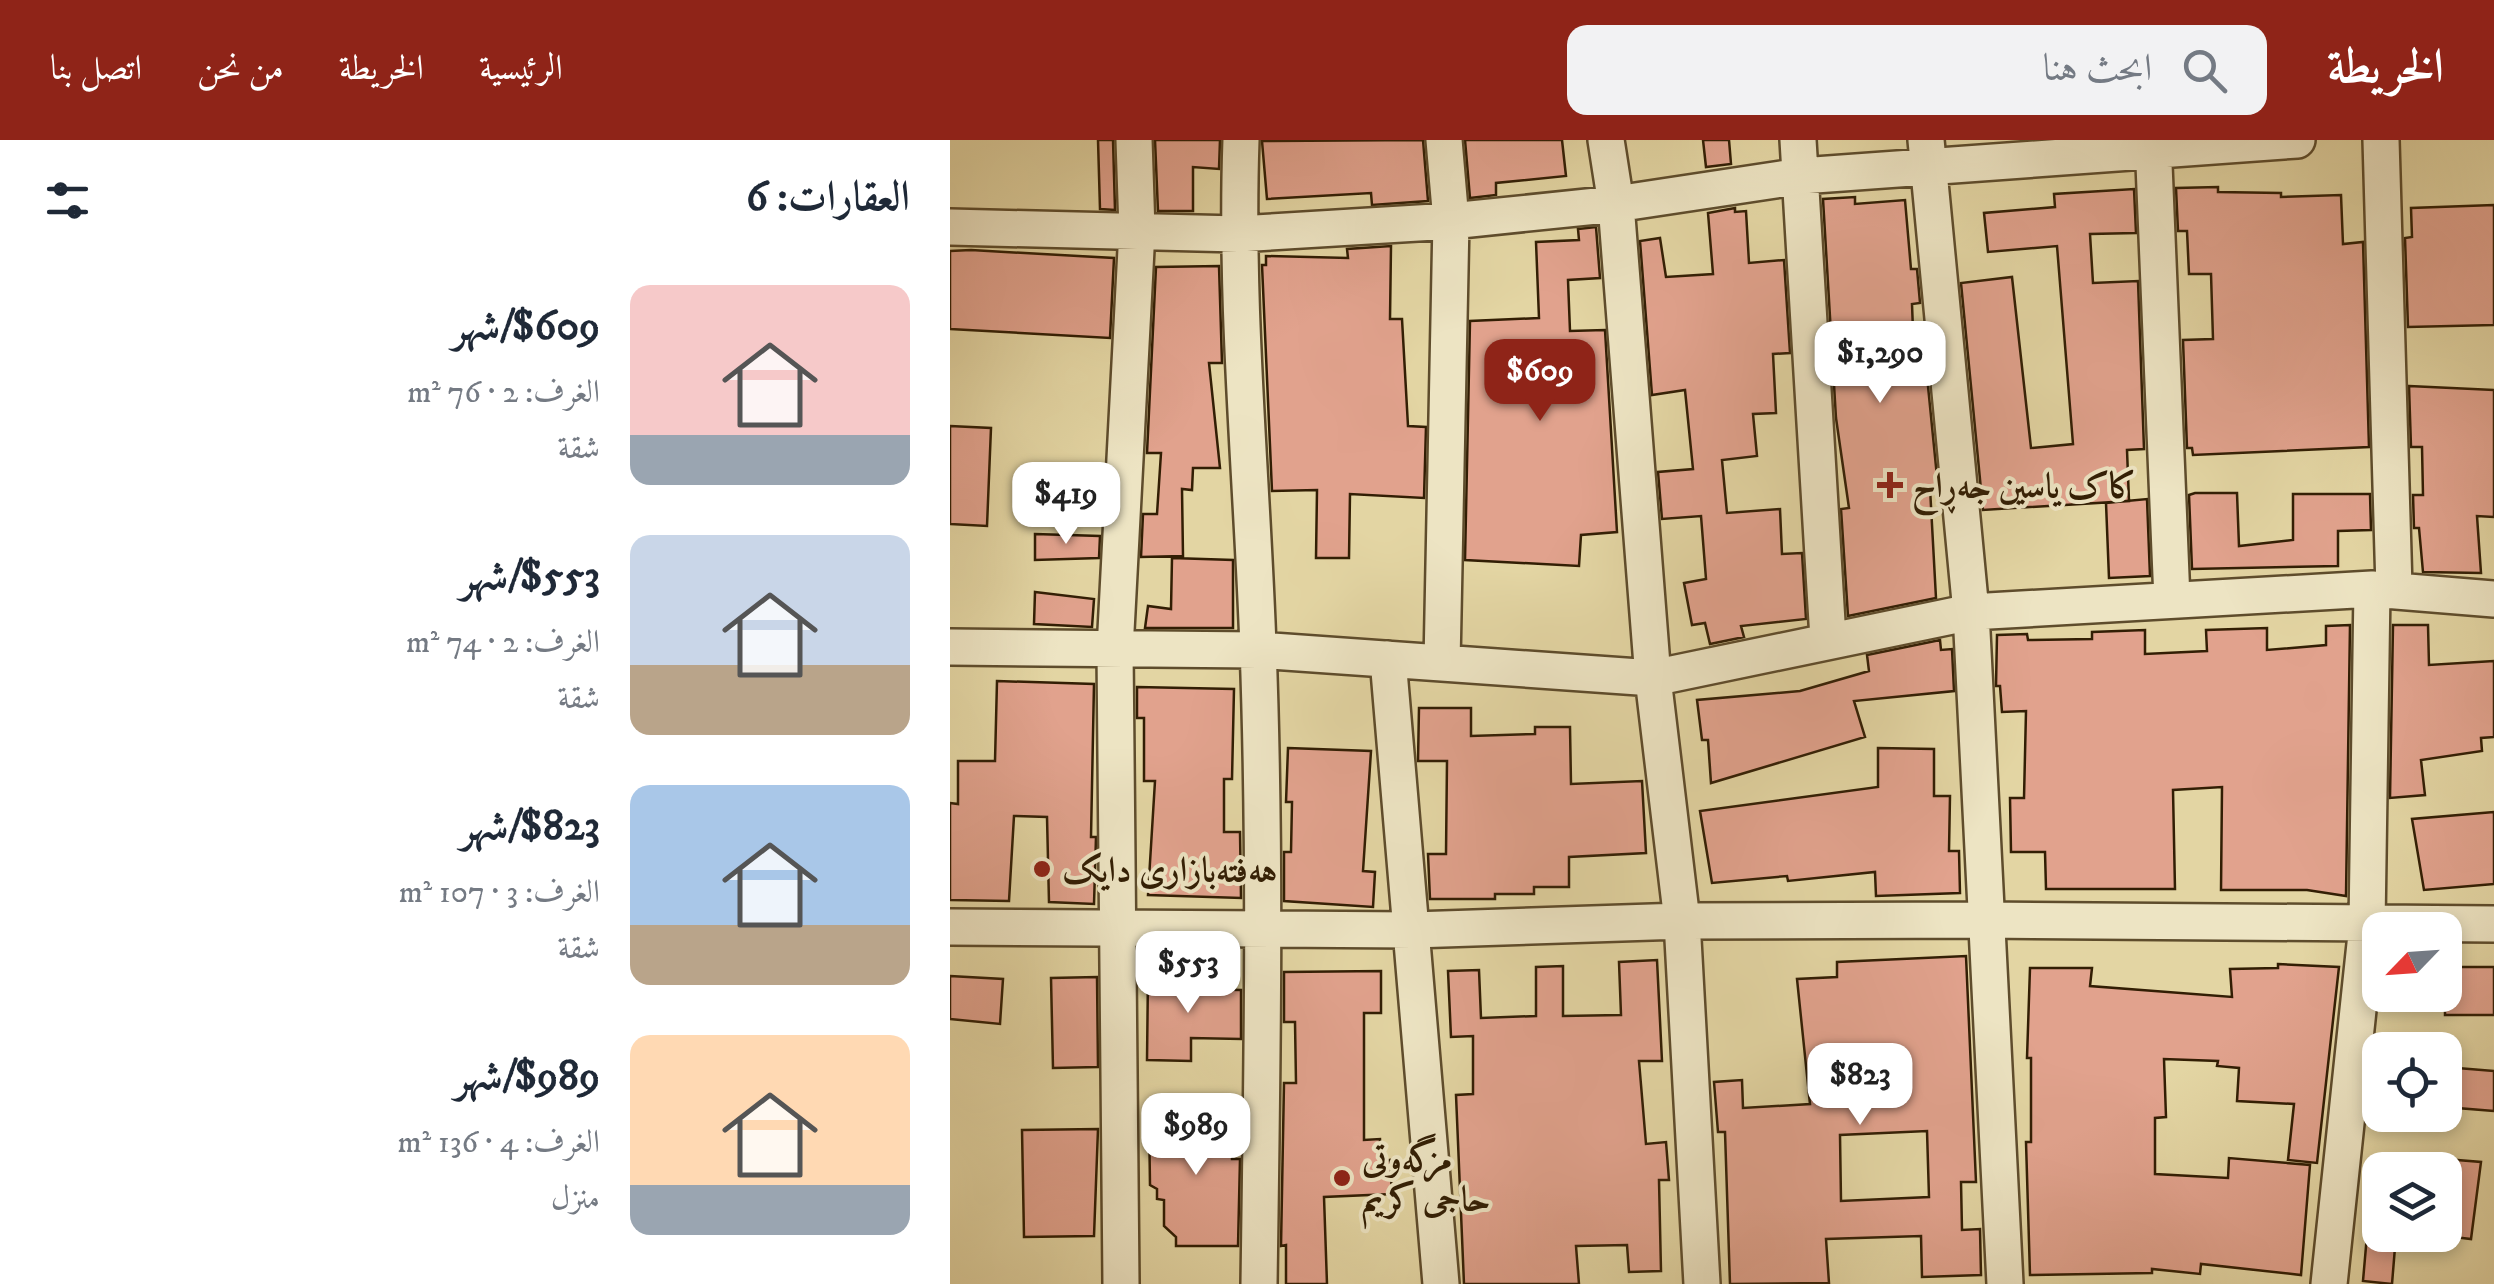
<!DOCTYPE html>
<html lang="ar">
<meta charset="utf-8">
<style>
body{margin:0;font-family:"IM FELL DW Pica",Amiri,serif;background:#f2f2f3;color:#1f2937;direction:rtl;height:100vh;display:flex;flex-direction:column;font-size:38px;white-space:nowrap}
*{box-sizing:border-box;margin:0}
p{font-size:32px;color:#747a83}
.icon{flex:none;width:55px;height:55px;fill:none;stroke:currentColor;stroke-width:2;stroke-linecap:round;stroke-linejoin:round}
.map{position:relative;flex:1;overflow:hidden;direction:ltr}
.sheet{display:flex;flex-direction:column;background:#fff;width:950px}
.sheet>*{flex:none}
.needle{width:65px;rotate:245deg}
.buttons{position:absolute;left:1412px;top:772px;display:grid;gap:20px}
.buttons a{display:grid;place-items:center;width:100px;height:100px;border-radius:20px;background:#fff;box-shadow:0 5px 15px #0003;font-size:50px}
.price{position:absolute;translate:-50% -85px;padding:0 22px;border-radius:20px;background:#fff;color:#222;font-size:32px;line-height:65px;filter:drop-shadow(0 2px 5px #0008)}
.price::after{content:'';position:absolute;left:50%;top:60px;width:30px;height:22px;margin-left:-15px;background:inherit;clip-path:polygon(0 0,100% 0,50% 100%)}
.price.selected{background:#8f2418;color:#fff}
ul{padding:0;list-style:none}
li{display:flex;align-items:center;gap:30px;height:250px;padding:0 40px}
li span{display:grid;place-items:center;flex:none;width:280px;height:200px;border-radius:20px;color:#555}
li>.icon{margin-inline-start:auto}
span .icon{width:120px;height:120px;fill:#fffc;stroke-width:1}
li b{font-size:42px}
h2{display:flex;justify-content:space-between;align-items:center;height:120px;padding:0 40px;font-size:42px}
header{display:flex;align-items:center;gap:60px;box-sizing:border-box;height:140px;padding:0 50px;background:#8f2418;color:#fff}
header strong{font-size:48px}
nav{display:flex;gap:55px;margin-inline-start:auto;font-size:35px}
.search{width:700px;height:90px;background:#f2f2f3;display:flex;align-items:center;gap:25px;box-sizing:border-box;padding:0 35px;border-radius:20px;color:#747a83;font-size:38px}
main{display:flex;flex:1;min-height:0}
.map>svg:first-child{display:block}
.building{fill:#e1a28d;stroke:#321e04;stroke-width:2.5;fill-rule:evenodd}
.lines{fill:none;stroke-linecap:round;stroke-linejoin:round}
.minor-casing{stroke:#5e4c2c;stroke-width:40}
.minor{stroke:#ede4c3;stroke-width:35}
.poi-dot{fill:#8f2418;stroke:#ede4c3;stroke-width:4}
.labels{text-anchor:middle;stroke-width:8;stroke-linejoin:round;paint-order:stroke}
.poi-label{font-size:35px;font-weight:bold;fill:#321e04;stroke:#ede4c3;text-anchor:start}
</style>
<header>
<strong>الخريطة</strong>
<div class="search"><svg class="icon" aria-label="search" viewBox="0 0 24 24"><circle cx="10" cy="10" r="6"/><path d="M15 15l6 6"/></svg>ابحث هنا</div>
<nav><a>الرئيسية</a><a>الخريطة</a><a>من نحن</a><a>اتصل بنا</a></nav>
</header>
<main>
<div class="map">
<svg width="1544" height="1144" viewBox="0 0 1544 1144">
<rect width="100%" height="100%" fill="#e3d5a3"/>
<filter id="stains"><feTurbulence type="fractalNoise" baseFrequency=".002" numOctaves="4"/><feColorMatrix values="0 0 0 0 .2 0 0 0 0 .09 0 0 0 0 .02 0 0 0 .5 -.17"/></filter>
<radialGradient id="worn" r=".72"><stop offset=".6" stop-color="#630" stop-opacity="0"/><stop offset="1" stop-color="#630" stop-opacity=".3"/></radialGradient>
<!-- building -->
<path class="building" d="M 148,0 L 163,0 L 165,70 L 150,69 Z
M 205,0 L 270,0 L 269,29 L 243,27 L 243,71 L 208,71 Z
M 473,0 L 478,61 L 422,65 L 421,53 L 317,59 L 312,1 Z
M 515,0 L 612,0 L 616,36 L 546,43 L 546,55 L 520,58 Z
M 753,0 L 779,0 L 781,24 L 756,27 Z
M 1268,47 L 1268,52 L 1331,53 L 1331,57 L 1391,55 L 1393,104 L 1413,102 L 1419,307 L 1243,315 L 1242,308 L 1237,308 L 1233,200 L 1263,199 L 1261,134 L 1239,134 L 1237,91 L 1228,91 L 1226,48 Z
M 1184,49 L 1186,93 L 1140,94 L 1143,143 L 1188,141 L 1194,309 L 1177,310 L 1179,361 L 1033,370 L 1011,143 L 1062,137 L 1081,308 L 1123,304 L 1107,106 L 1038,112 L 1034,73 L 1105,67 L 1104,54 Z
M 905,57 L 905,64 L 955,60 L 961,129 L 967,129 L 970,163 L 962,164 L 964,217 L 975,216 L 988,347 L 980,348 L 986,458 L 898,476 L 891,369 L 899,368 L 886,278 L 873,59 Z
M 1544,65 L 1544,185 L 1458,187 L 1455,98 L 1462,97 L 1461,68 Z
M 785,68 L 785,72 L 796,71 L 799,123 L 834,120 L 840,213 L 823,214 L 826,273 L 803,274 L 807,316 L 772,320 L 777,373 L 830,369 L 832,414 L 852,413 L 856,479 L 791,486 L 794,497 L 760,504 L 755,483 L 742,485 L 734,443 L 756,439 L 751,376 L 712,379 L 708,332 L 743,329 L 735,250 L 702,255 L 690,101 L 710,98 L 716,137 L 763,134 L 758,73 Z
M 646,87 L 650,138 L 618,140 L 620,191 L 655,190 L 667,392 L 631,395 L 629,426 L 515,420 L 520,181 L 589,178 L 586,102 L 629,100 L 628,89 Z
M 441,106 L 440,179 L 452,179 L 458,286 L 476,287 L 474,358 L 400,354 L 399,418 L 366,418 L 367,350 L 322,351 L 312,125 L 316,125 L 316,116 L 398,118 L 397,109 Z
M 21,110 L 164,118 L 160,198 L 0,189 L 0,111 Z
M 269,126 L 272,223 L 259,223 L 270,328 L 243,328 L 242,350 L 232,349 L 233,416 L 191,417 L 193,374 L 207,374 L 211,313 L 197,313 L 206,127 Z
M 1459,246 L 1544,250 L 1544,377 L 1527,376 L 1531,433 L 1473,432 L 1469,388 L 1464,388 L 1463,355 L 1473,355 L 1472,307 L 1461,307 Z
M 0,286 L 41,288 L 37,386 L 0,384 Z
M 1245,353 L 1287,353 L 1289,406 L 1343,400 L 1343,354 L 1420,354 L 1421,390 L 1388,391 L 1388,426 L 1242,429 L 1239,355 Z
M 1197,359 L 1200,436 L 1159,438 L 1156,363 Z
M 85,394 L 150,396 L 149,418 L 85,420 Z
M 222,418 L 283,420 L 283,488 L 195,488 L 198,466 L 221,469 Z
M 85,452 L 144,459 L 142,487 L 84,484 Z
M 1400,485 L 1396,756 L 1357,750 L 1271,750 L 1272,647 L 1223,650 L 1225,749 L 1096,749 L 1095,712 L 1061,712 L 1060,658 L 1074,658 L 1076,571 L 1052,572 L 1050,546 L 1046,546 L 1047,495 L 1077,494 L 1078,500 L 1142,499 L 1142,492 L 1195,490 L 1195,514 L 1257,511 L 1256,490 L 1317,488 L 1317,510 L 1376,505 L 1376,486 Z
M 1443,485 L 1478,485 L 1479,525 L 1544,521 L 1544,597 L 1531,598 L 1532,611 L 1471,620 L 1475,655 L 1440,658 Z
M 990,500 L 991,510 L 1002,509 L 1004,551 L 904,561 L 915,597 L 761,643 L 758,600 L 752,600 L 747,560 L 850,551 L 919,531 L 917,515 Z
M 47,541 L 144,544 L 141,697 L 146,697 L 144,764 L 99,762 L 97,677 L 64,676 L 59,761 L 0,760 L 0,663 L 8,664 L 8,621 L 45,621 Z
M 187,547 L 284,549 L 282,639 L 274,639 L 274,692 L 290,692 L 291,758 L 198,755 L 205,641 L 194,641 L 194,578 L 187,578 Z
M 469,568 L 521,568 L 521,596 L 585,594 L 585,587 L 620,587 L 621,644 L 692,641 L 696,713 L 619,717 L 619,747 L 584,747 L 584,754 L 545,754 L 545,759 L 480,759 L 478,714 L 496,714 L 497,621 L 468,621 Z
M 338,608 L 421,611 L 413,731 L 425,732 L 423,767 L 334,761 L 334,712 L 341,712 L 342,662 L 336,662 Z
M 928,608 L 984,609 L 984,656 L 1000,656 L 999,711 L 1009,711 L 1010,753 L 926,756 L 925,732 L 838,741 L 837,736 L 762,743 L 750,671 L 928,647 Z
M 1544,672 L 1544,744 L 1474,750 L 1462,679 Z
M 1016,816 L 1026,1042 L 1011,1042 L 1012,1090 L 1030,1089 L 1031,1135 L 972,1137 L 971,1096 L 876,1099 L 879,1143 L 780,1144 L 775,992 L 768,992 L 764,942 L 792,940 L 793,968 L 860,964 L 847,839 L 887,837 L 887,822 ZM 977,991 L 979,1057 L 891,1061 L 890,995 Z
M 707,820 L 712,921 L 689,921 L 696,1004 L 716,1002 L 719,1040 L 709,1040 L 711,1131 L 679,1132 L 677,1105 L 626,1106 L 629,1144 L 514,1144 L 506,955 L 523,954 L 523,896 L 501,897 L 498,831 L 529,830 L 531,878 L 586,876 L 586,827 L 613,826 L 613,876 L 671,875 L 669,822 Z
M 1328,824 L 1389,827 L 1367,1023 L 1338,1020 L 1344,964 L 1287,961 L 1289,928 L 1267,926 L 1268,921 L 1214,919 L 1216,977 L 1205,978 L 1205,1034 L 1278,1038 L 1279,1018 L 1360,1025 L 1351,1135 L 1251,1124 L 1250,1134 L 1202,1129 L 1202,1133 L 1080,1135 L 1076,1002 L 1081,1002 L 1081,918 L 1077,918 L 1080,828 L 1142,828 L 1140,846 L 1282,857 L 1280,829 L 1328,828 Z
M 1495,827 L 1544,827 L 1544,875 L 1495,875 Z
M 431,831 L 431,873 L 414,873 L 414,1000 L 430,999 L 431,1021 L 440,1020 L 442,1054 L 374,1057 L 377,1144 L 336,1144 L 336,1105 L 331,1106 L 334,943 L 346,943 L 345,882 L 334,882 L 334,832 Z
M 198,835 L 242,836 L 242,849 L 291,850 L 291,899 L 241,898 L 241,921 L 197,920 Z
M 0,836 L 53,839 L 50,884 L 0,879 Z
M 147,837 L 148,927 L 103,928 L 101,838 Z
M 1495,927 L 1544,931 L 1544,971 L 1495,967 Z
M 281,974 L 282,1019 L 290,1019 L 288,1106 L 226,1106 L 226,1097 L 214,1086 L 214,1060 L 207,1059 L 207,1049 L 200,1045 L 199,975 Z
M 148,989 L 144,1096 L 74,1097 L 72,990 Z
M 1495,1019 L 1531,1022 L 1521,1099 L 1495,1096 Z
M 1417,1095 L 1446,1095 L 1442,1144 L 1413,1141 Z"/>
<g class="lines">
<!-- minor casing -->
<g class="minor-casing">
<path id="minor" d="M 291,0 C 285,169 302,338 308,507 C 316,719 312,932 309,1144
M 656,0 L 666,64 L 703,538 L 732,781 L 752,1144
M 848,0 L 878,499
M 976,0 L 1021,472 L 1055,1144
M 1203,0 L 1222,460
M 1431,0 L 1444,448
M 0,87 L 288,94 L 501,81 L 666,64 L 851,36 L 1347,0
M 0,507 L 308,510 L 703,538 L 1021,472 L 1422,449 L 1544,459
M 438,519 L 491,1144
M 492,523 L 501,81 L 494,0
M 0,787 L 463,790 L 732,781 L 1033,780 L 1544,784
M 171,1144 L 165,510 L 187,90 L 184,0
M 1379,1144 L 1417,785 L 1422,449"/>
</g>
<!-- minor -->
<use href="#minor" class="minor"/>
</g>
<!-- markers -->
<g class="poi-dot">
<path d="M935 330h10v10h10v10h-10v10h-10v-10h-10v-10h10z"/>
<circle cx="92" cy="729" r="10"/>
<circle cx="392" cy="1038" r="10"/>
</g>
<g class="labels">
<!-- poi labels -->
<g class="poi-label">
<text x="962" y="357">کاک یاسین جەڕاح</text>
<text x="112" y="741">هەفتەبازاری دایک</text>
<text x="412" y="1030">مزگە‌وتی<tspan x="412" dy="40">حاجی كریم</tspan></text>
</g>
</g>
<rect width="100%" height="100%" filter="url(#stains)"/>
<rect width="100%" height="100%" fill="url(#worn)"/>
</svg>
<div class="buttons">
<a><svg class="needle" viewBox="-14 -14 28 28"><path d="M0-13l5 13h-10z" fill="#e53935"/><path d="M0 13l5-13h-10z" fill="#747a83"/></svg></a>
<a><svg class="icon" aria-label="locate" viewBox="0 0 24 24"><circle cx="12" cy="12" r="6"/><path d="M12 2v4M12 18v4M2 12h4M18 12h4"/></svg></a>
<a><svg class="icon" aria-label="layers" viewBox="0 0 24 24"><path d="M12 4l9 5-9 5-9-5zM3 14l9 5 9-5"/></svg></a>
</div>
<b class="price" style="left:930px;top:266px">$1,290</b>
<b class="price selected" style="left:590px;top:284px">$609</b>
<b class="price" style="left:116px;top:407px">$419</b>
<b class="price" style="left:238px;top:876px">$553</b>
<b class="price" style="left:910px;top:988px">$823</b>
<b class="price" style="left:246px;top:1038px">$989</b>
</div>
<section class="sheet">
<h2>العقارات: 6<svg class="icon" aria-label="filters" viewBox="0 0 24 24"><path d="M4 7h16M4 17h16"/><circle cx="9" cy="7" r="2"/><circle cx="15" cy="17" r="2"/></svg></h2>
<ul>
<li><span style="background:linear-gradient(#f6c9c9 75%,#9aa5b1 0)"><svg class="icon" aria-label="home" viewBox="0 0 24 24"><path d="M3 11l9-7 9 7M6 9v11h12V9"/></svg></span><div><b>$609/شهر</b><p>الغرف: 2 · 76 m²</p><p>شقة</p></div></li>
<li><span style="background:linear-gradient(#c9d6e8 65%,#b9a48a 0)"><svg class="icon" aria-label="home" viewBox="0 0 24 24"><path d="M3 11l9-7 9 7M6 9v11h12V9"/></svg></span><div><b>$553/شهر</b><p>الغرف: 2 · 74 m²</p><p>شقة</p></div></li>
<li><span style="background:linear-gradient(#a9c7e8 70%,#b9a48a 0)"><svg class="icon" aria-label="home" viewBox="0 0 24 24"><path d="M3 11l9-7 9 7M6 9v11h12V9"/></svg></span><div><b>$823/شهر</b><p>الغرف: 3 · 107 m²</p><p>شقة</p></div></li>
<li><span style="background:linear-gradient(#ffd9b3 75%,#9aa5b1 0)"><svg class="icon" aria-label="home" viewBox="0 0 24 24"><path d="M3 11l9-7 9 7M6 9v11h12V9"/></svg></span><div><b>$989/شهر</b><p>الغرف: 4 · 136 m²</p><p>منزل</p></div></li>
</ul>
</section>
</main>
